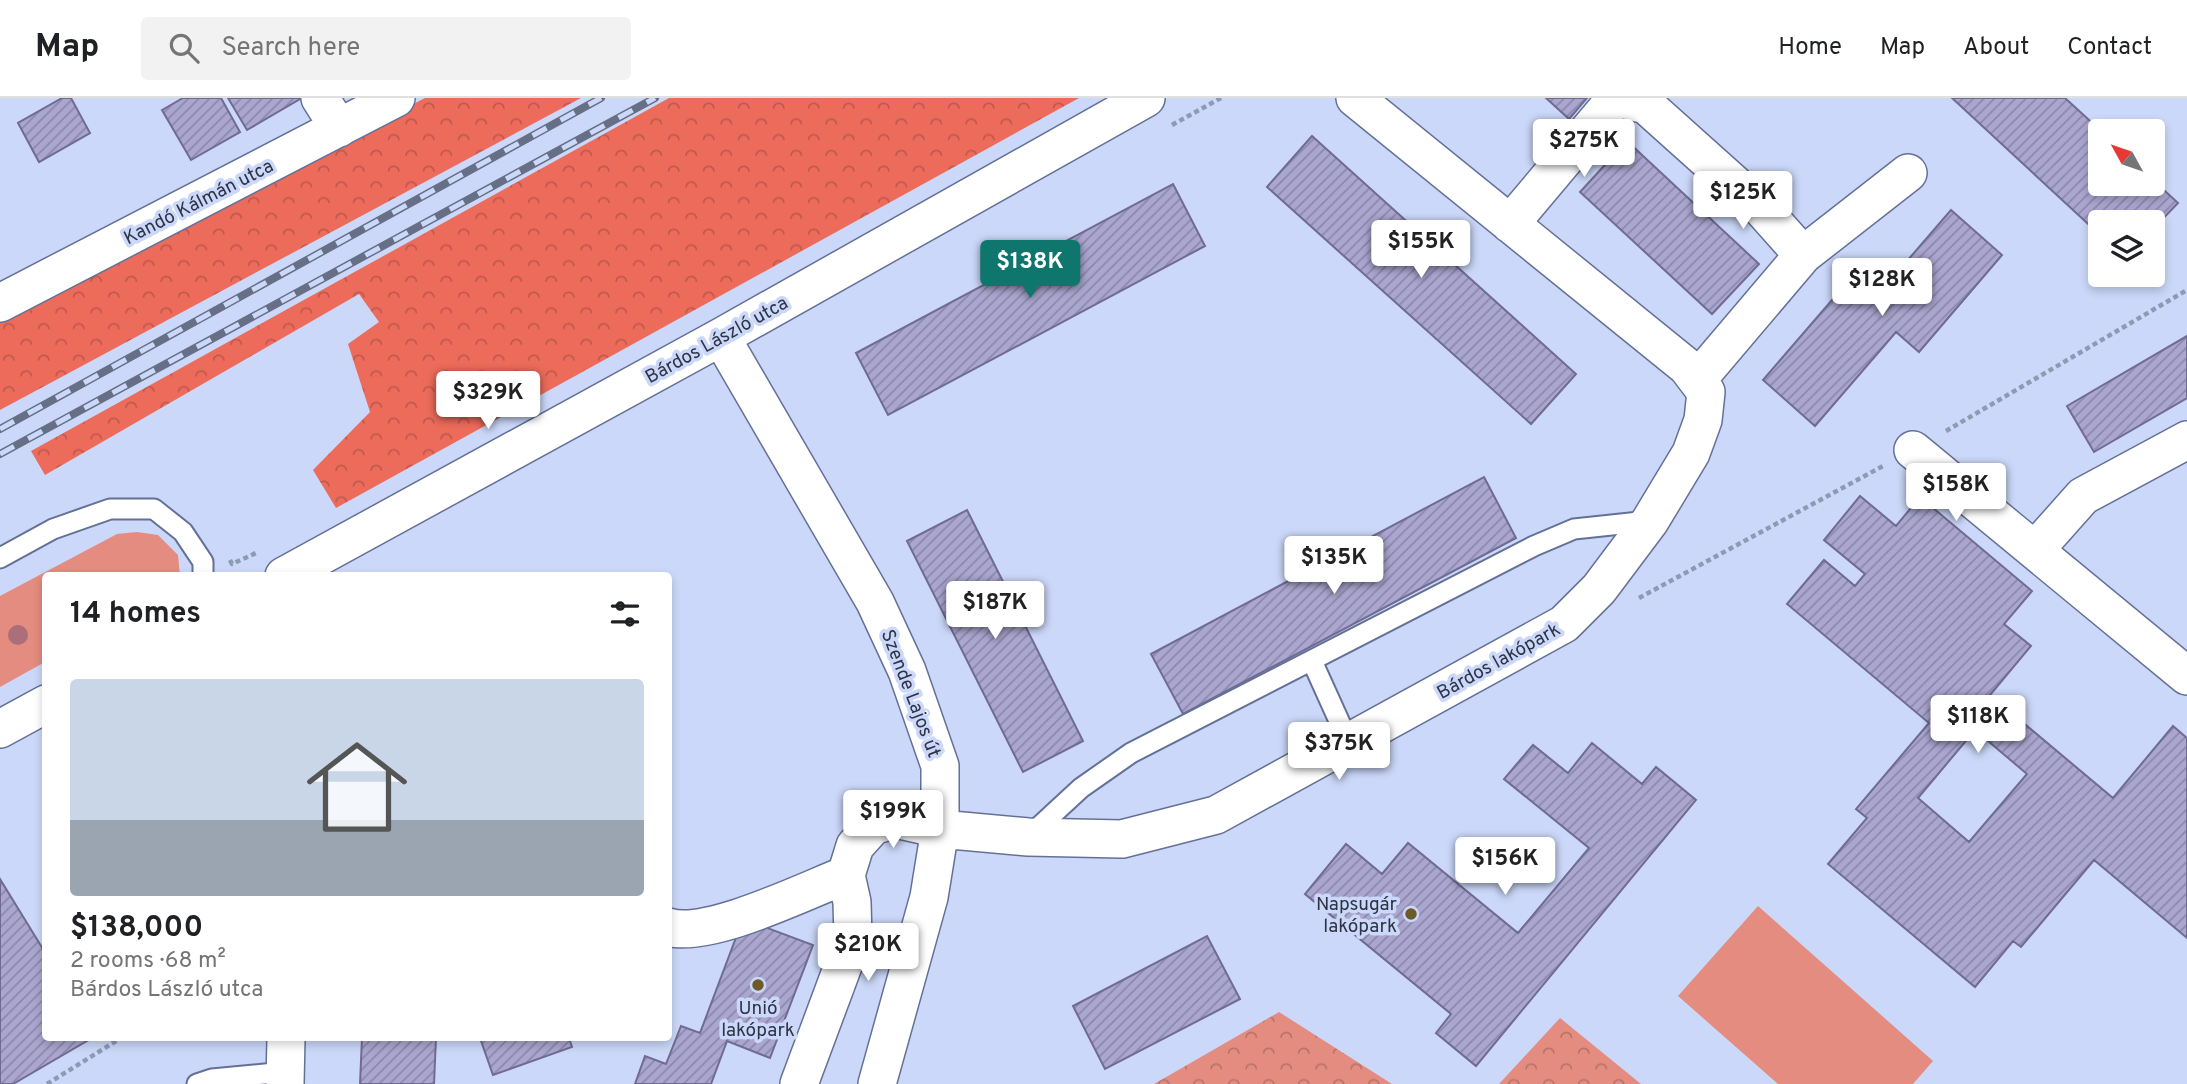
<!DOCTYPE html>
<meta charset="utf-8">
<style>
body{margin:0;font-family:Overpass,sans-serif;background:#f2f2f2;color:#202124;height:100vh;display:flex;flex-direction:column;font-size:26px;white-space:nowrap}
*{box-sizing:border-box;margin:0}
p{font-size:23px;color:#757577}
.icon{flex:none;width:38px;height:38px;fill:none;stroke:currentColor;stroke-width:2;stroke-linecap:round;stroke-linejoin:round}
.map{position:relative;flex:1;overflow:hidden}
.details{position:absolute;left:42px;top:474px;width:630px;height:469px;display:flex;flex-direction:column;background:#fff;border-radius:7px;box-shadow:0 4px 10px #0003}
.details>*{flex:none}
.needle{width:46px;rotate:310deg}
.controls{position:absolute;left:2088px;top:21px;display:grid;gap:14px}
.controls a{display:grid;place-items:center;width:77px;height:77px;border-radius:7px;background:#fff;box-shadow:0 4px 10px #0003;font-size:35px}
.price{position:absolute;translate:-50% -60px;padding:0 16px;border-radius:7px;background:#fff;color:#222;font-size:23px;line-height:46px;filter:drop-shadow(0 2px 4px #0008)}
.price::after{content:'';position:absolute;left:50%;top:42px;width:21px;height:16px;margin-left:-10px;background:inherit;clip-path:polygon(0 0,100% 0,50% 100%)}
.price.current{background:#0f766e;color:#fff}
ul{padding:0;list-style:none}
li{display:grid;align-content:center;gap:14px;height:371px;padding:0 28px}
li span{display:grid;place-items:center;height:217px;border-radius:7px;color:#555}
li>.icon{margin-inline-start:auto}
span .icon{width:126px;height:126px;fill:#fffc;stroke-width:1}
li b{font-size:30px}
h2{display:flex;justify-content:space-between;align-items:center;height:84px;padding:0 28px;font-size:30px}
header{display:flex;align-items:center;gap:42px;box-sizing:border-box;height:98px;padding:0 35px;background:#fff;border-bottom:2px solid #e0e0e0}
header strong{font-size:33px}
nav{display:flex;gap:38px;margin-inline-start:auto;font-size:24px}
.search{width:490px;height:63px;background:#f2f2f2;display:flex;align-items:center;gap:18px;box-sizing:border-box;padding:0 24px;border-radius:7px;color:#757577;font-size:26px}
.map>svg:first-child{display:block}
.grass{fill:#e48c7f}
.forest{fill:url(#forest-crowns)}
.park{fill:url(#park-crowns)}
.building{fill:url(#building-hatch);stroke:#706b92;stroke-width:2;fill-rule:evenodd}
.lines{fill:none;stroke-linecap:round;stroke-linejoin:round}
.service-casing{stroke:#647197;stroke-width:23}
.minor-casing{stroke:#647197;stroke-width:40}
.path{stroke:#8e99b4;stroke-width:4.5;stroke-dasharray:5 3.5;stroke-linecap:butt}
.service{stroke:#fff;stroke-width:19}
.minor{stroke:#fff;stroke-width:37}
.rail-casing{stroke:#676f86;stroke-width:8}
.rail{stroke:#cbd8f9;stroke-width:5;stroke-dasharray:16;stroke-linecap:butt}
.tree{fill:#aa6f79}
.poi-dot{fill:#6c5a28;stroke:#cbd8f9;stroke-width:2.5}
.labels{text-anchor:middle;stroke-width:7;stroke-linejoin:round;paint-order:stroke}
.street-label{font-size:19px;fill:#2e3445;stroke:#cbd8f9}
.poi-label{font-size:19px;fill:#2e3445;stroke:#cbd8f9;text-anchor:end}
</style>
<header>
<strong>Map</strong>
<div class="search"><svg class="icon" aria-label="search" viewBox="0 0 24 24"><circle cx="10" cy="10" r="6"/><path d="M15 15l6 6"/></svg>Search here</div>
<nav><a>Home</a><a>Map</a><a>About</a><a>Contact</a></nav>
</header>
<div class="map">
<svg width="2187" height="986" viewBox="0 0 2187 986">
<defs>
<pattern id="forest-crowns" width="20" height="18" patternUnits="userSpaceOnUse" patternTransform="scale(1.75)"><rect width="20" height="18" fill="#ec6b5b"/><path d="M2 6a3 3 0 1 1 6 0M12 15a3 3 0 1 1 6 0" fill="none" stroke="#c0594d"/></pattern>
<pattern id="park-crowns" width="20" height="18" patternUnits="userSpaceOnUse" patternTransform="scale(1.75)"><rect width="20" height="18" fill="#e48c7f"/><path d="M2 6a3 3 0 1 1 6 0M12 15a3 3 0 1 1 6 0" fill="none" stroke="#b9736a"/></pattern>
<pattern id="building-hatch" width="6" height="6" patternUnits="userSpaceOnUse" patternTransform="scale(1.75)"><rect width="6" height="6" fill="#aaa6d0"/><path d="M-1 1l2-2M0 6l6-6M5 7l2-2" fill="none" stroke="#8b88ab"/></pattern>
</defs>
<rect width="100%" height="100%" fill="#cbd8f9"/>
<!-- grass -->
<path class="grass" d="M 137,434 L 158,437 L 178,457 L 180,478 L 46,478 L 45,564 L 0,589 L 0,498 L 117,436 Z
M 1758,808 L 1933,963 L 1913,986 L 1778,986 L 1678,898 Z"/>
<!-- forest -->
<path class="forest" d="M 425,0 L 581,0 L 0,312 L 0,221 Z
M 669,0 L 1079,0 L 336,410 L 313,372 L 370,314 L 348,246 L 379,224 L 359,196 L 45,377 L 31,353 Z"/>
<!-- park -->
<path class="park" d="M 1279,914 L 1392,986 L 1154,986 Z
M 1560,920 L 1641,986 L 1499,986 Z"/>
<!-- building -->
<path class="building" d="M 62,0 L 71,0 L 90,35 L 39,64 L 18,25 Z
M 183,0 L 221,0 L 240,34 L 191,62 L 162,12 Z
M 228,0 L 299,0 L 300,1 L 247,32 Z
M 1546,0 L 1587,0 L 1569,21 Z
M 1952,0 L 2065,0 L 2101,33 L 2100,86 L 2152,86 L 2152,81 L 2178,105 L 2152,132 L 2152,124 L 2100,124 L 2100,137 Z
M 1312,38 L 1576,276 L 1531,326 L 1267,89 Z
M 1627,43 L 1759,166 L 1712,216 L 1580,94 Z
M 1173,86 L 1205,148 L 888,317 L 856,255 Z
M 1951,112 L 2002,157 L 1919,254 L 1896,234 L 1815,328 L 1763,282 L 1851,180 L 1875,200 Z
M 2187,238 L 2187,300 L 2094,354 L 2067,308 Z
M 1484,379 L 1516,440 L 1183,616 L 1151,556 Z
M 1860,398 L 1896,428 L 1920,399 L 2032,493 L 2004,526 L 2031,548 L 1990,597 L 2113,700 L 2173,628 L 2187,640 L 2187,840 L 2094,762 L 2021,849 L 2013,843 L 1975,889 L 1828,766 L 1867,720 L 1856,711 L 1929,625 L 1787,506 L 1824,462 L 1855,488 L 1865,476 L 1824,442 ZM 1975,632 L 2027,676 L 1969,744 L 1918,700 Z
M 967,412 L 1083,643 L 1023,674 L 907,443 Z
M 1592,645 L 1642,686 L 1656,669 L 1696,702 L 1476,968 L 1436,935 L 1451,916 L 1305,796 L 1346,746 L 1382,776 L 1408,745 L 1518,835 L 1589,750 L 1504,681 L 1533,647 L 1568,675 Z
M 0,781 L 46,856 L 46,940 L 92,940 L 13,986 L 0,986 Z
M 743,821 L 813,847 L 770,960 L 727,943 L 711,986 L 635,986 L 645,958 L 666,966 L 681,928 L 700,935 Z
M 1207,838 L 1240,901 L 1105,971 L 1073,908 Z
M 362,940 L 436,940 L 434,986 L 360,986 Z
M 480,940 L 569,940 L 572,949 L 493,977 Z"/>
<g class="lines">
<!-- service casing -->
<g class="service-casing">
<path id="service" d="M 0,460 L 53,431 L 110,411 L 154,411 L 183,434 L 203,464 L 203,478
M 1312,563 L 1349,645
M 1028,739 L 1081,690 L 1131,655 L 1534,448 L 1574,431 L 1649,423
M 197,986 L 212,981 L 285,974"/>
</g>
<!-- minor casing -->
<g class="minor-casing">
<path id="minor" d="M 320,0 L 339,30
M 1617,0 L 1646,7 L 1762,111 L 1803,157 L 1697,282
M 1510,126 L 1616,0
M 1803,157 L 1908,75
M 0,205 L 396,0
M 721,239 L 875,504 L 907,573 L 940,668 L 940,731 L 929,799 L 877,986
M 1913,352 L 2187,578
M 2035,452 L 2083,398 L 2187,342
M 284,478 L 721,239 L 1146,0
M 0,631 L 46,606
M 668,829 C 708,841 805,793 846,777
M 285,986 L 286,940
M 799,986 L 853,841 L 852,804 L 846,777 L 855,748 L 873,728 L 895,721 L 940,731 L 1028,739 L 1122,741 L 1216,717 L 1564,526 L 1599,491 L 1650,423 L 1691,355 L 1703,322 L 1706,294 L 1687,269 L 1355,0"/>
</g>
<!-- path -->
<path class="path" d="M 1172,27 L 1221,0
M 1946,333 L 2187,192
M 230,462 L 232,466 L 256,455
M 1639,500 L 1883,368
M 47,986 L 121,940"/>
<!-- service -->
<use href="#service" class="service"/>
<!-- minor -->
<use href="#minor" class="minor"/>
<!-- rail casing -->
<g class="rail-casing">
<path id="rail" d="M 0,331 L 601,0
M 0,356 L 655,0"/>
</g>
<!-- rail -->
<use href="#rail" class="rail"/>
</g>
<!-- trees -->
<circle class="tree" cx="18" cy="537" r="10"/>
<!-- markers -->
<g class="poi-dot">
<circle cx="1411" cy="816" r="7"/>
<circle cx="758" cy="887" r="7"/>
</g>
<g class="labels">
<!-- street labels -->
<g class="street-label">
<text transform="translate(198 103) rotate(-27)" y="7">Kandó Kálmán utca</text>
<text transform="translate(716 241) rotate(-29)" y="7">Bárdos László utca</text>
<text transform="translate(1498 562) rotate(-29)" y="7">Bárdos lakópark</text>
<text transform="translate(912 595) rotate(69)" y="7">Szende Lajos út</text>
</g>
<!-- poi labels -->
<g class="poi-label">
<text x="1397" y="812">Napsugár<tspan x="1397" dy="22">lakópark</tspan></text>
<text x="758" y="916" text-anchor="middle">Unió<tspan x="758" dy="22">lakópark</tspan></text>
</g>
</g>
</svg>
<div class="controls">
<a><svg class="needle" viewBox="-14 -14 28 28"><path d="M0-13l5 13h-10z" fill="#e53935"/><path d="M0 13l5-13h-10z" fill="#757577"/></svg></a>
<a><svg class="icon" aria-label="layers" viewBox="0 0 24 24"><path d="M12 4l9 5-9 5-9-5zM3 14l9 5 9-5"/></svg></a>
</div>
<b class="price" style="left:1584px;top:81px">$275K</b>
<b class="price" style="left:1743px;top:133px">$125K</b>
<b class="price" style="left:1421px;top:182px">$155K</b>
<b class="price current" style="left:1030px;top:202px">$138K</b>
<b class="price" style="left:1882px;top:220px">$128K</b>
<b class="price" style="left:488px;top:333px">$329K</b>
<b class="price" style="left:1956px;top:425px">$158K</b>
<b class="price" style="left:1334px;top:498px">$135K</b>
<b class="price" style="left:995px;top:543px">$187K</b>
<b class="price" style="left:1978px;top:657px">$118K</b>
<b class="price" style="left:1339px;top:684px">$375K</b>
<b class="price" style="left:893px;top:752px">$199K</b>
<b class="price" style="left:1505px;top:799px">$156K</b>
<b class="price" style="left:868px;top:885px">$210K</b>
<section class="details">
<h2>14 homes<svg class="icon" aria-label="filters" viewBox="0 0 24 24"><path d="M4 7h16M4 17h16"/><circle cx="9" cy="7" r="2"/><circle cx="15" cy="17" r="2"/></svg></h2>
<ul>
<li><span style="background:linear-gradient(#c9d6e8 65%,#9aa5b1 0)"><svg class="icon" aria-label="home" viewBox="0 0 24 24"><path d="M3 11l9-7 9 7M6 9v11h12V9"/></svg></span><div><b>$138,000</b><p>2 rooms · 68 m²</p><p>Bárdos László utca</p></div></li>
</ul>
</section>
</div>
